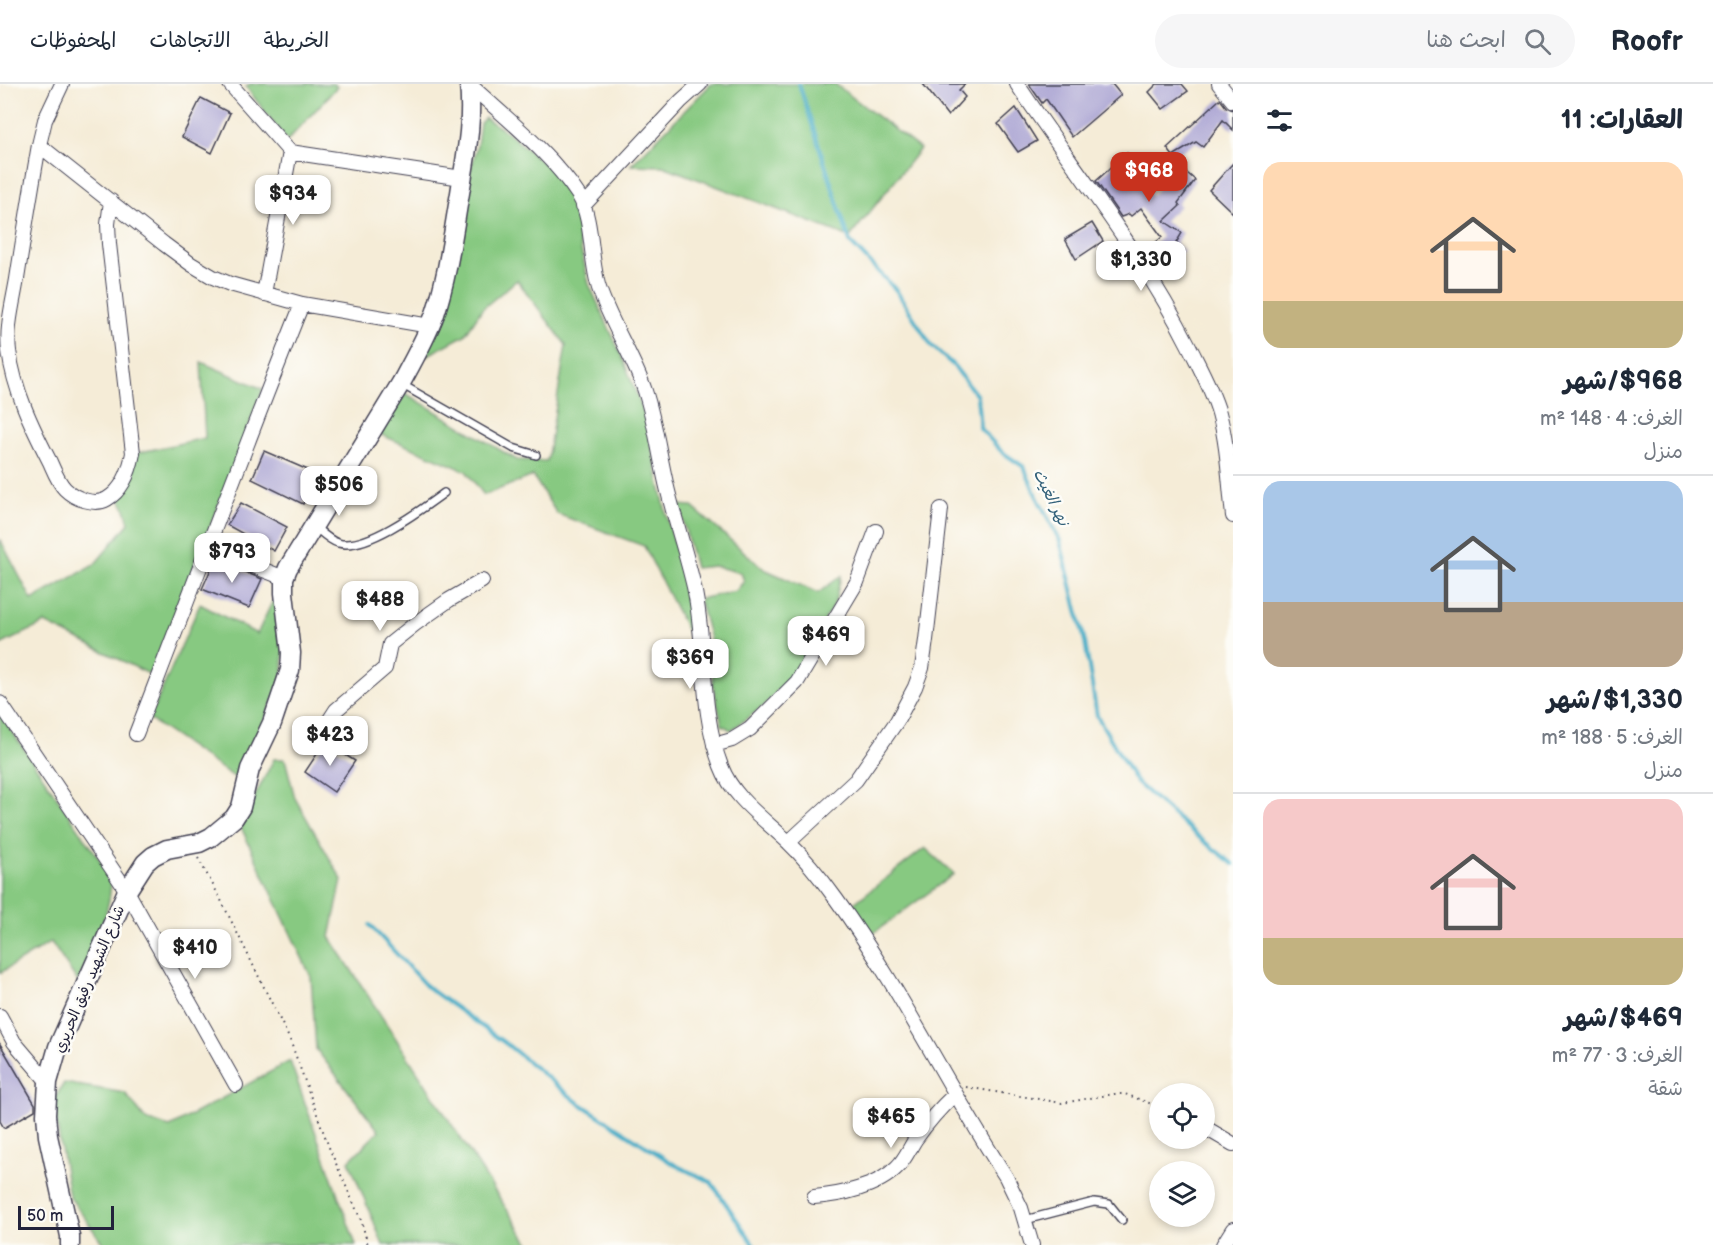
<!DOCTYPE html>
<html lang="ar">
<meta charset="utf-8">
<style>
body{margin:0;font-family:"Balsamiq Sans","Playpen Sans Arabic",sans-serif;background:#f6f6f7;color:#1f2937;direction:rtl;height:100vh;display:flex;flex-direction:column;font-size:22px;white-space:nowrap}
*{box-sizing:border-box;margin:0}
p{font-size:20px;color:#747a83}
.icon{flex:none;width:33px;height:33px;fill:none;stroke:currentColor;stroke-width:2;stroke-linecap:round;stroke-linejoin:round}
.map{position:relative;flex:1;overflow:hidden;direction:ltr}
.sheet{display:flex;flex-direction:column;background:#fff;width:480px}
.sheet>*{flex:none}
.tools{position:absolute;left:1149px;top:999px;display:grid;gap:12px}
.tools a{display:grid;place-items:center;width:66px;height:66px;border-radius:50%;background:#fff;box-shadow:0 3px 9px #0003;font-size:30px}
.scale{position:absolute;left:18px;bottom:15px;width:96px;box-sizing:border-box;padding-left:6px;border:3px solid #22223b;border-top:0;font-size:16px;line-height:21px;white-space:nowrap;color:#22223b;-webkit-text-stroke:4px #fdfcf7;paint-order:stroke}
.price{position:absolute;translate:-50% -51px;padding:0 14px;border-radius:12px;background:#fff;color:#222;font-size:20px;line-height:39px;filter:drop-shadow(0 2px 3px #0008)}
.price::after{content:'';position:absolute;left:50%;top:36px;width:18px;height:14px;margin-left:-9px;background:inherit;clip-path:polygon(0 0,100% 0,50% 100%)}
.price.current{background:#c8321e;color:#fff}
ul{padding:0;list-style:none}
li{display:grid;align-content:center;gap:12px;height:318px;padding:0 30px}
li+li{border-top:2px solid #e0e1e3}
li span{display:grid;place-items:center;height:186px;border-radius:18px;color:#555}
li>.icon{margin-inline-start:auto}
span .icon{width:108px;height:108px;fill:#fffc;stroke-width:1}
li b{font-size:26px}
h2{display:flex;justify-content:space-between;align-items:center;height:72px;padding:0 30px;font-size:26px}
header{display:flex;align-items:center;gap:36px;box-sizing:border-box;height:84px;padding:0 30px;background:#fff;border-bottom:2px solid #e0e1e3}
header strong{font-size:28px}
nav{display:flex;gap:33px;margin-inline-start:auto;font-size:21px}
.search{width:420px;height:54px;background:#f6f6f7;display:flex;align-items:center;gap:15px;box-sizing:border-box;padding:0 21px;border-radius:33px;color:#747a83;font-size:22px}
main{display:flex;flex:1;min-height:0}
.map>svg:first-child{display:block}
.green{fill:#87c981;stroke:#54765e;stroke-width:1.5}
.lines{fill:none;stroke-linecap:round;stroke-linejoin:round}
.stream{stroke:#48aec8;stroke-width:4}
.building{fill:#b1abd6}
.service-casing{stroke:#424052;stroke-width:10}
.minor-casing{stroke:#424052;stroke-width:16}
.tertiary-casing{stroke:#424052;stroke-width:21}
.path{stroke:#424052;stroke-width:2;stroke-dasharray:1.5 4.5;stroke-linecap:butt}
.service{stroke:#fff;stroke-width:7}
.minor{stroke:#fff;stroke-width:14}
.tertiary{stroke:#fff;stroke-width:18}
.labels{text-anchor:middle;stroke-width:5;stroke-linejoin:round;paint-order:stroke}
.street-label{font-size:15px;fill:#22223b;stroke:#fdfcf7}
.water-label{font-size:16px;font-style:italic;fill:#33617a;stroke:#fdfcf7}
</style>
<header>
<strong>Roofr</strong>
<div class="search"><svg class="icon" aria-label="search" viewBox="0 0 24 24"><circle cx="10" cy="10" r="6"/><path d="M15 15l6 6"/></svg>ابحث هنا</div>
<nav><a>الخريطة</a><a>الاتجاهات</a><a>المحفوظات</a></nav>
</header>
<main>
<section class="sheet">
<h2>العقارات: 11<svg class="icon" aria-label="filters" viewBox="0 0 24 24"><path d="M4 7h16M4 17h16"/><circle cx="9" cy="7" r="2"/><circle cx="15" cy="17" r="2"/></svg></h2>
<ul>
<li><span style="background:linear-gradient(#ffd9b3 75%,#c2b280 0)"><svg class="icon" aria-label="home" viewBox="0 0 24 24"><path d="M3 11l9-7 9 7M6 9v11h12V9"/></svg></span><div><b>$968/شهر</b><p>الغرف: 4 · 148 m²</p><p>منزل</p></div></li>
<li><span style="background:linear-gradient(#a9c7e8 65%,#b9a48a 0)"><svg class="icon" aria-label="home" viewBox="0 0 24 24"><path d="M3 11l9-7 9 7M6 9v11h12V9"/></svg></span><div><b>$1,330/شهر</b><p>الغرف: 5 · 188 m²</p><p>منزل</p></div></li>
<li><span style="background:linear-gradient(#f6c9c9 75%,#c2b280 0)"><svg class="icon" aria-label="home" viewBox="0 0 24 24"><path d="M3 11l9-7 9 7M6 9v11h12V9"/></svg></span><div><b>$469/شهر</b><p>الغرف: 3 · 77 m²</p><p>شقة</p></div></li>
</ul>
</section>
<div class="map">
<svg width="1233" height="1161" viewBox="0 0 1233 1161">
<rect width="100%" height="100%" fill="#fdfcf7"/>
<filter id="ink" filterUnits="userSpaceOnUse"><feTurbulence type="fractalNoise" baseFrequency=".0167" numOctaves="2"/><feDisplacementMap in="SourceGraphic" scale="12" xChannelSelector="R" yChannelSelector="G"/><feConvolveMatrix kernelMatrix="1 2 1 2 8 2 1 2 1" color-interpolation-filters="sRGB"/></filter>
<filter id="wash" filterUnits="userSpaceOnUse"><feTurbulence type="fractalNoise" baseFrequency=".008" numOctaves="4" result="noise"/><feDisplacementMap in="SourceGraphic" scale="24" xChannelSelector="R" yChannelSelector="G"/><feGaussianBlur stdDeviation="1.35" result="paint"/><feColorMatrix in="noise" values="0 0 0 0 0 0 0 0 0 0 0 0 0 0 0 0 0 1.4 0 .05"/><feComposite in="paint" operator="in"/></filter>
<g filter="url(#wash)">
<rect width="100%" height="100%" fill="#f5ecd7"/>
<!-- green -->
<path class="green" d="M 250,0 L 334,0 L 337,3 L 287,57 L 246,3 Z
M 711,0 L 835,0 L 920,65 L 850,153 L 663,82 L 631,81 Z
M 485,34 L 503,45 L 552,86 L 575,123 L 579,157 L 589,200 L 623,275 L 646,335 L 666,429 L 692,519 L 691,555 L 644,462 L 557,430 L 533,392 L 484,411 L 466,387 L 379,350 L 405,309 L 517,376 L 547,377 L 566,261 L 517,196 L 482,225 L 465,251 L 426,272 L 441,234 L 466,103 L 477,61 L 480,39 Z
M 201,278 L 263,305 L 153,592 L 45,539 L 0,561 L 0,455 L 32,516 L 94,481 L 129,439 L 125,425 L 118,411 L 137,369 L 205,354 Z
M 679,421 L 691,422 L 764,485 L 818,509 L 841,492 L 835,518 L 792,593 L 764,622 L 731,646 L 722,641 L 713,601 L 713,566 L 699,515 L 736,507 L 744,497 L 741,489 L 714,482 L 695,484 Z
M 275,512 L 284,555 L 283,592 L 247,679 L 237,695 L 149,635 L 200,520 L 257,550 Z
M 0,630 L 111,792 C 112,830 92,864 78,898 L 51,858 L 0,889 Z
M 274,675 L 285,675 L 295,714 L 342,796 L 330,853 L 530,1161 L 383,1161 L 349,1077 L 379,1047 L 316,965 L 311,893 L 240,741 Z
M 925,764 L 954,790 L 871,851 L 853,820 Z
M 290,977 L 356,1161 L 104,1161 L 69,1112 L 53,1017 L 64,999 L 125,1009 L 146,1036 L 170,1043 Z"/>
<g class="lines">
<!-- stream -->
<path class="stream" d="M 799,0 L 850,158 L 896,206 L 931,261 L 954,282 L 977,312 L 980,344 L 1002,368 L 1024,383 L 1035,409 L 1060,457 L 1085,558 L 1097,632 L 1136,698 L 1201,755 L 1233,780
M 370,841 L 427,903 L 509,962 L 576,1017 L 675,1081 L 711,1098 L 754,1161"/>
</g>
<g id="blocks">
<!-- building -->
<path class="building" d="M 923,0 L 965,0 L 959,6 L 965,13 L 948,32 Z
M 1029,0 L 1112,0 L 1121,11 L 1072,53 L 1046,15 L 1042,19 Z
M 1157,0 L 1182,0 L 1188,7 L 1163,25 L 1149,8 Z
M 201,14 L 230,29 L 212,69 L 182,53 Z
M 1220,15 L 1226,23 L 1233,26 L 1233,46 L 1223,36 L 1203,63 L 1196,58 L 1173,72 L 1167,64 Z
M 1016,24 L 1037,57 L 1018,68 L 998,40 Z
M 1127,69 L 1142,86 L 1135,92 L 1152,112 L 1178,81 L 1195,96 L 1178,119 L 1180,122 L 1164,137 L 1182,149 L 1176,159 L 1184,167 L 1165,188 L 1148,165 L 1162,153 L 1141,124 L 1131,132 L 1129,130 L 1121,133 L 1096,97 Z
M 1233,79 L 1233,129 L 1209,106 Z
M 1092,139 L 1103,157 L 1076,175 L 1065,155 Z
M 264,367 L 317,390 L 303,420 L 252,395 Z
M 241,419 L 287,443 L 274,467 L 227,441 Z
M 215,476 L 262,495 L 249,524 L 202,505 Z
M 325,658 L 355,677 L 334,708 L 305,688 Z
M 0,960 L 35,1020 L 35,1026 L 4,1044 L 0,1037 Z"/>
</g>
</g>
<g filter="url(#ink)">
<use href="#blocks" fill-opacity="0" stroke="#424052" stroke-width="1.5"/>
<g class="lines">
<!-- service casing -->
<g class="service-casing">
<path id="service" d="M 401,300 L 513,364 L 536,371
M 315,443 C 321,448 330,457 338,459 C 366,467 422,425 444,409
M 1025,1136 L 1094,1118 L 1109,1120 L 1122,1136"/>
</g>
<!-- minor casing -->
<g class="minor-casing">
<path id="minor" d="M 62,0 L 45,36 L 39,61 C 31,106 24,150 17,195 C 13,219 6,244 9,267 C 14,306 32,343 50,378 C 54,387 58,398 65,405 C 75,415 95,422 107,415 C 124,405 130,386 133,369 L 109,160 L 108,140 L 111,117
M 230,0 L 290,68 L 462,94
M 469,0 C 507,35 551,69 579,112 C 593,135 590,177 599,204 C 611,240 633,272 645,307 C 655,337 659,369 666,399 C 674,434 686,468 694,503 C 707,562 699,625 721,682 C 733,714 763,734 787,757 C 805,774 821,794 836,815 C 900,903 947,1002 1006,1093 L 1021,1124 L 1032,1161
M 1017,0 C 1075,87 1142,169 1189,262 C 1200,284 1212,305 1219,329 C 1228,362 1229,398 1233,432
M 1219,0 L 1233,17
M 39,61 L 164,160 L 191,180 L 213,193 L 230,200 L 302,220 L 430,242
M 583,122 L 681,17 L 700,0
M 264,210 L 290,68
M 208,464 L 284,494
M 0,619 L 127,807 L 236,1001
M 325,643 L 336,626 L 385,584 L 390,560 L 415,540 L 449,516 L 482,497
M 136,650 C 192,506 245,362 302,220
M 714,661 L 732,656 L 750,645 L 797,598 L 857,498 L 876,447
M 789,758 L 856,696 L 897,637 L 915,603 L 922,584 L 926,556 L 941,425
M 0,932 L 14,958 L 48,998
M 1204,1043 L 1233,1060
M 814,1113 C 840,1111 878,1103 897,1083 C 905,1076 909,1065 915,1056 C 927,1039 940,1024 955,1010
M 1223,1161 L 1233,1145"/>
</g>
<!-- tertiary casing -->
<g class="tertiary-casing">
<path id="tertiary" d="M 70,1161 L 70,1152 L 48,1052 L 46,1031 L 48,998 L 58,963 L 127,807 L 145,779 L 153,772 L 167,765 L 199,759 L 211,753 L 234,734 L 241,723 L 250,685 L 272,639 L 290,586 L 291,569 L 284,509 L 284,494 L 288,484 L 401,299 C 413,277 426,254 435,230 C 448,191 453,149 460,109 C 466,70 473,40 469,0"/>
</g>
<!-- path -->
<path class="path" d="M 198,774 L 219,812 L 290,956 L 330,1066 L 361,1136 L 368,1161
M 966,1003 L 1062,1019 L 1114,1010 L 1125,1010 L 1160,1023"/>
<!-- service -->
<use href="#service" class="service"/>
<!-- minor -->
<use href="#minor" class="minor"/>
<!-- tertiary -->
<use href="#tertiary" class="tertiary"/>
</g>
</g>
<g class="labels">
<!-- street labels -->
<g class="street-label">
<text transform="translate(89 895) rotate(-67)" y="5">شارع الشهيد رفيق الحريري</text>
</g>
<!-- water labels -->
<g class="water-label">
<text transform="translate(1052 413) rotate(64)" y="6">نهر الغيث</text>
</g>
</g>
</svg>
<div class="tools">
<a><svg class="icon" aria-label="locate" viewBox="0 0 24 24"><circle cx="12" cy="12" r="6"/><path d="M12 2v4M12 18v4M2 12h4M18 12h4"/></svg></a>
<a><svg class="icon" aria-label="layers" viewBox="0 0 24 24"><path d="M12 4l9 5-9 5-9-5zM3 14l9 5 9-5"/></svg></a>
</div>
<div class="scale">50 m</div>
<b class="price current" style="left:1149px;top:119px">$968</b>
<b class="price" style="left:293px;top:142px">$934</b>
<b class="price" style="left:1141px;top:208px">$1,330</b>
<b class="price" style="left:339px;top:433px">$506</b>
<b class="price" style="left:232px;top:500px">$793</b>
<b class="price" style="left:380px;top:548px">$488</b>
<b class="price" style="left:826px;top:583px">$469</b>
<b class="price" style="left:690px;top:606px">$369</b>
<b class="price" style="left:330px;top:683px">$423</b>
<b class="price" style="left:195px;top:896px">$410</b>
<b class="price" style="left:891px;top:1065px">$465</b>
</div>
</main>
